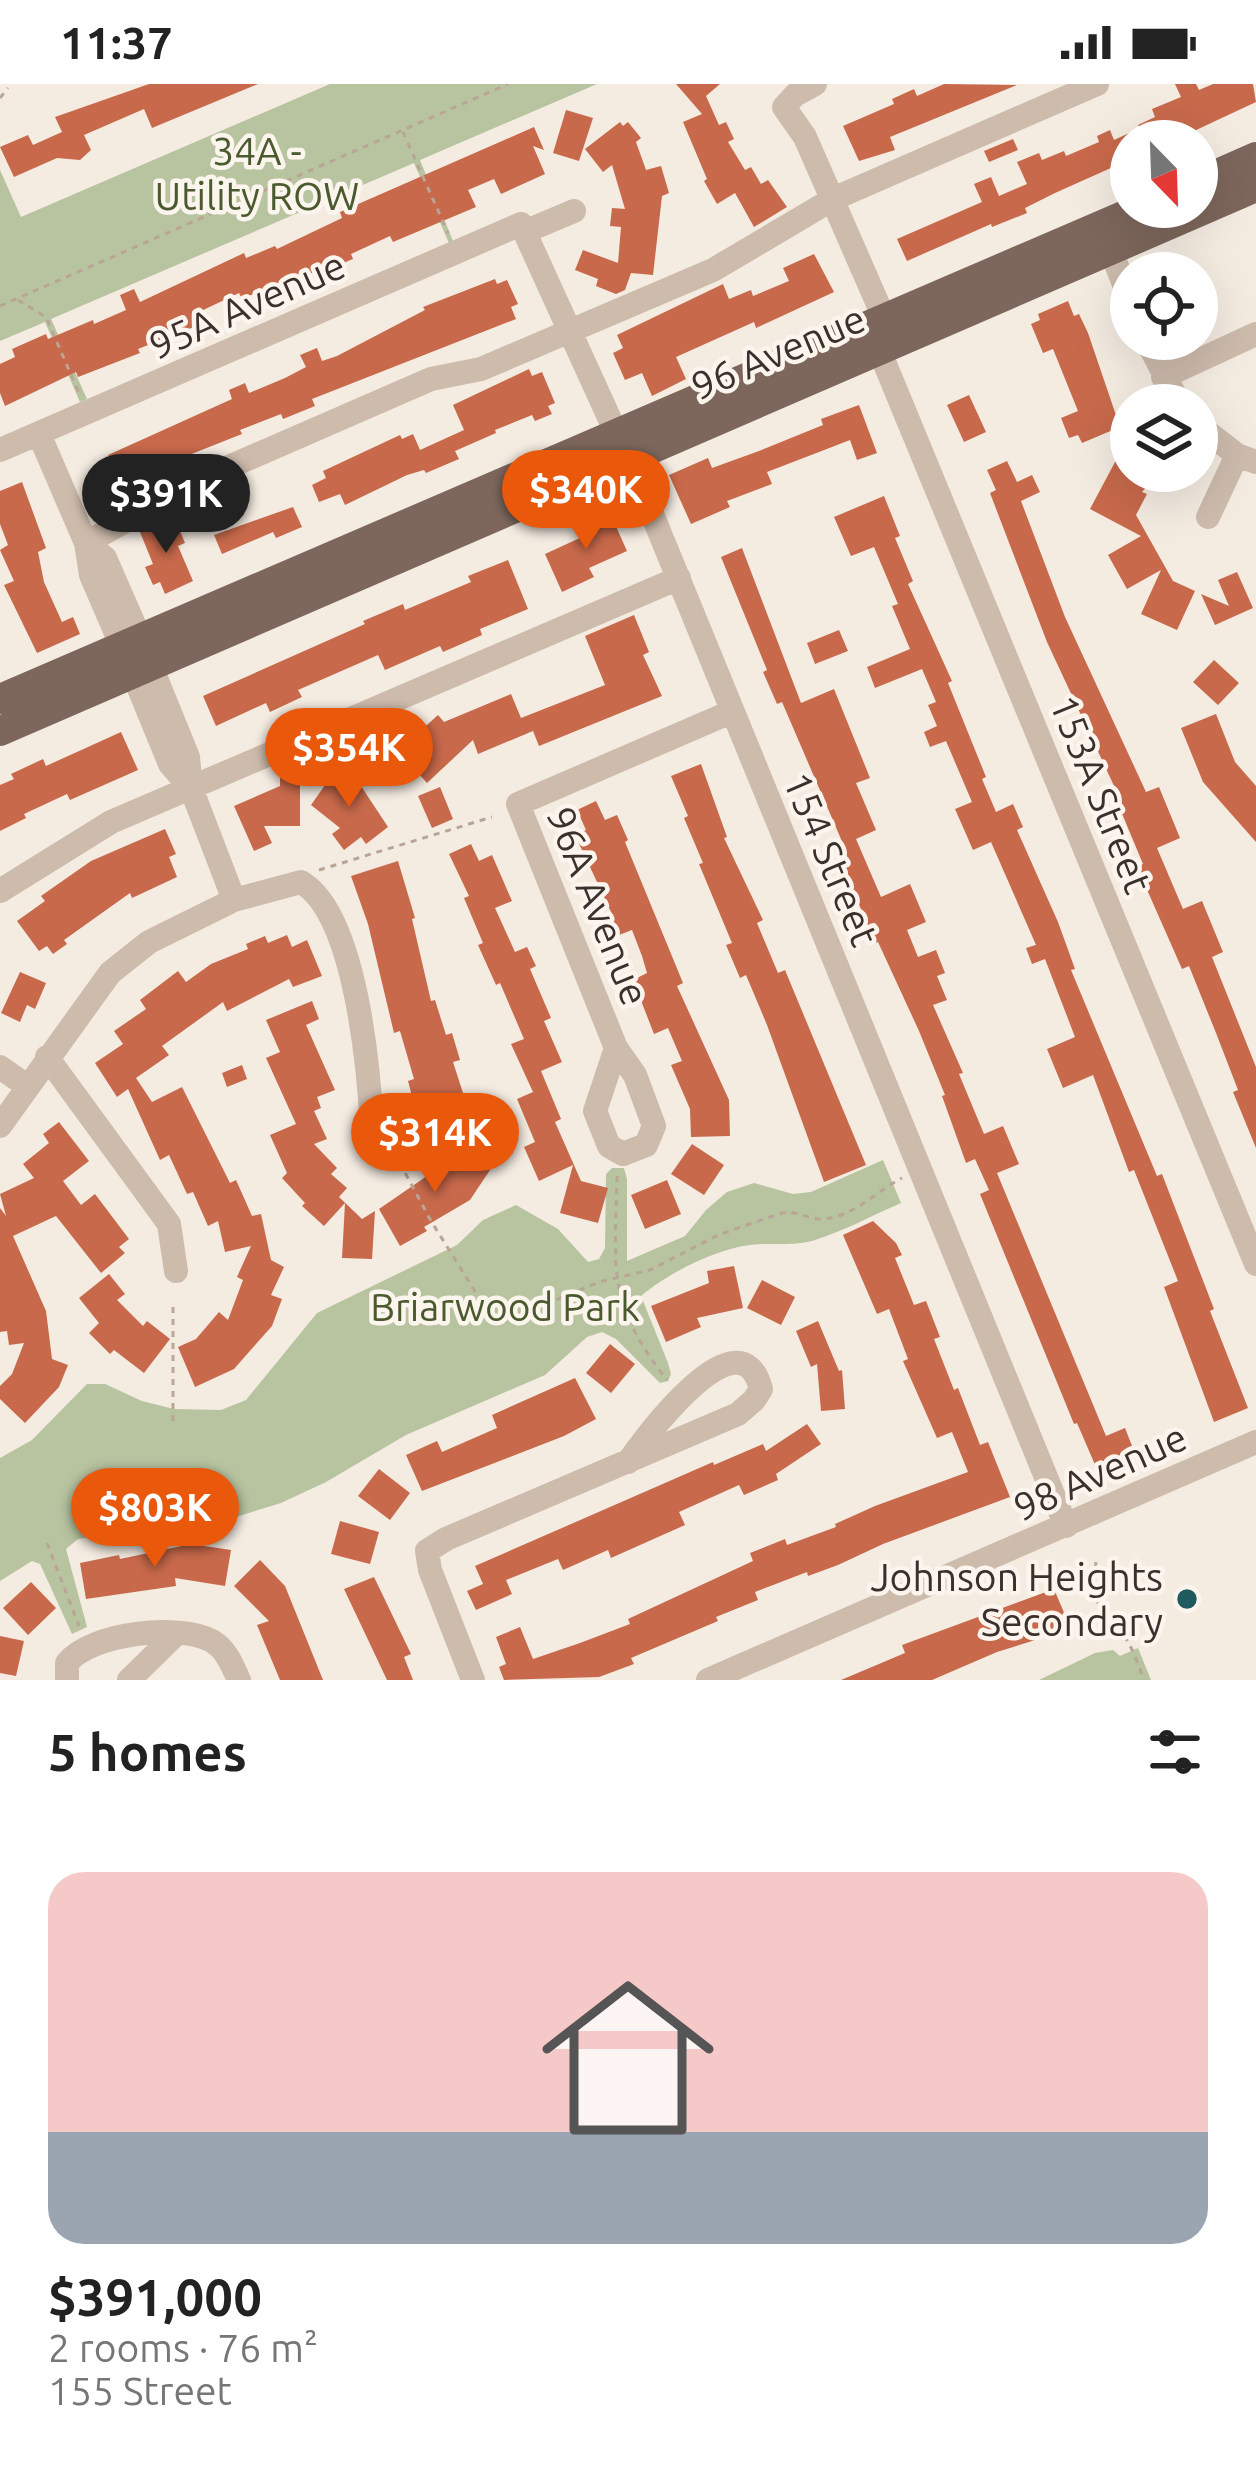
<!DOCTYPE html>
<meta charset="utf-8">
<style>
body{margin:0;font-family:Ubuntu,sans-serif;background:#f2f2f2;color:#222;height:100vh;display:flex;flex-direction:column;font-size:45px;white-space:nowrap}
*{box-sizing:border-box;margin:0}
p{font-size:39px;color:#767676}
.icon{flex:none;width:66px;height:66px;fill:none;stroke:currentColor;stroke-width:2;stroke-linecap:round;stroke-linejoin:round}
.map{position:relative;height:1596px;overflow:hidden}
.drawer{display:flex;flex-direction:column;background:#fff;flex:1}
.drawer>*{flex:none}
.needle{width:78px;rotate:157deg}
.fabs{position:absolute;left:1110px;top:36px;display:grid;gap:24px}
.fabs a{display:grid;place-items:center;width:108px;height:108px;border-radius:50%;background:#fff;box-shadow:0 12px 48px #0002;font-size:60px}
.price{position:absolute;translate:-50% -102px;padding:0 27px;border-radius:42px;background:#ea580c;color:#fff;font-size:39px;line-height:78px;filter:drop-shadow(0 3px 6px #0008)}
.price::after{content:'';position:absolute;left:50%;top:72px;width:36px;height:27px;margin-left:-18px;background:inherit;clip-path:polygon(0 0,100% 0,50% 100%)}
.price.active{background:#222;color:#fff}
ul{padding:0;list-style:none}
li{display:grid;align-content:center;gap:24px;height:636px;padding:0 48px}
li+li{border-top:3px solid #e0e0e0}
li span{display:grid;place-items:center;height:372px;border-radius:36px;color:#555}
li>.icon{margin-inline-start:auto}
span .icon{width:216px;height:216px;fill:#fffc;stroke-width:1}
li b{font-size:51px}
h2{display:flex;justify-content:space-between;align-items:center;height:144px;padding:0 48px;font-size:51px}
.status{display:flex;justify-content:space-between;align-items:center;height:84px;padding:0 60px;background:#fff;direction:ltr}
.status svg{height:33px;fill:currentColor}
.map>svg:first-child{display:block}
.green{fill:#b8c4a0}
.building{fill:#c8694b}
.lines{fill:none;stroke-linecap:round;stroke-linejoin:round}
.path{stroke:#b9a596;stroke-width:3;stroke-dasharray:6 6;stroke-linecap:butt}
.minor{stroke:#cdbbac;stroke-width:24}
.major{stroke:#7d675c;stroke-width:30}
.poi-dot{fill:#1f5a5e;stroke:#fbf5ee;stroke-width:4.5}
.labels{text-anchor:middle;stroke-width:9;stroke-linejoin:round;paint-order:stroke}
.park-label{font-size:39px;fill:#4a5a2e;stroke:#fbf5ee}
.street-label{font-size:39px;fill:#3b302b;stroke:#fbf5ee}
.poi-label{font-size:39px;fill:#3b302b;stroke:#fbf5ee;text-anchor:end}
</style>
<div class="status"><b>11:37</b><svg viewBox="0 0 49 12"><path d="M0 12V9h3v3zM5 12V6h3v6zM10 12V3h3v9zM15 12V0h3v12zM26 1h20v11H26zM47 4h2v5h-2z"/></svg></div>
<div class="map">
<svg width="1256" height="1596" viewBox="0 0 1256 1596">
<rect width="100%" height="100%" fill="#f4ebe1"/>
<!-- green -->
<path class="green" d="M 330,0 L 597,0 L 420,76 L 453,157 L 449,159 L 414,79 L 51,235 L 87,315 L 80,318 L 45,238 L 0,257 L 0,86 L 21,133 Z
M 883,1076 L 901,1119 C 873,1131 844,1147 815,1156 C 793,1163 772,1158 750,1161 C 715,1165 667,1190 641,1212 L 668,1279 L 671,1290 L 668,1297 L 660,1299 L 616,1255 L 602,1248 L 587,1253 L 545,1291 L 406,1351 L 326,1398 L 281,1419 L 226,1436 L 78,1455 L 66,1465 L 87,1543 L 72,1550 L 40,1480 L 32,1477 L 0,1497 L 0,1374 L 32,1356 L 87,1300 L 105,1300 L 142,1317 L 174,1325 L 221,1326 L 246,1316 L 317,1229 L 457,1161 L 483,1136 L 516,1121 L 558,1145 L 588,1178 L 599,1175 L 605,1164 L 606,1090 L 612,1084 L 624,1084 L 627,1095 L 627,1177 L 685,1152 L 706,1126 L 727,1108 L 754,1099 L 793,1110 L 811,1108 Z
M 1138,1564 L 1151,1596 L 1039,1596 L 1095,1569 L 1113,1566 L 1120,1572 Z"/>
<!-- building -->
<path class="building" d="M 149,0 L 258,0 L 152,44 L 144,25 L 84,51 L 91,66 L 80,76 L 57,74 L 14,93 L 0,63 L 28,51 L 33,61 L 62,48 L 55,33 Z
M 676,0 L 720,0 L 706,12 L 719,41 L 726,38 L 734,55 L 728,58 L 745,86 L 751,83 L 761,100 L 768,96 L 787,123 L 754,143 L 735,109 L 717,120 L 704,97 L 707,95 L 683,38 L 702,30 Z
M 944,0 L 1017,1 L 890,53 L 895,66 L 859,77 L 843,42 L 894,20 L 892,15 L 914,5 L 917,12 Z
M 1175,0 L 1196,0 L 1199,6 L 1213,0 L 1253,0 L 1256,18 L 1179,54 L 1131,57 L 1131,75 L 1055,109 L 1025,124 L 1027,129 L 992,143 L 991,140 L 907,177 L 897,155 L 982,118 L 974,100 L 991,93 L 999,112 L 1027,100 L 1017,78 L 1039,69 L 1042,76 L 1064,67 L 1066,72 L 1099,58 L 1097,52 L 1110,46 L 1114,56 L 1140,44 L 1138,41 L 1155,33 L 1152,25 L 1181,13 Z
M 566,26 L 593,34 L 579,77 L 553,69 Z
M 620,38 L 623,42 L 628,38 L 641,54 L 636,58 L 646,86 L 661,82 L 669,109 L 662,112 L 653,191 L 631,189 L 625,206 L 616,210 L 596,202 L 598,195 L 575,186 L 583,166 L 618,179 L 621,143 L 610,142 L 612,124 L 625,125 L 612,81 L 603,88 L 585,65 Z
M 534,43 L 544,66 L 533,62 L 545,90 L 501,110 L 494,95 L 468,106 L 476,123 L 393,158 L 390,152 L 351,170 L 353,175 L 336,182 L 334,179 L 280,203 L 278,199 L 242,215 L 239,209 L 199,228 L 204,239 L 138,265 L 140,269 L 78,293 L 76,288 L 5,322 L 0,309 L 0,280 L 15,273 L 12,265 L 46,250 L 48,255 L 93,236 L 94,240 L 126,226 L 120,211 L 134,205 L 140,218 L 244,169 L 246,174 L 275,162 L 277,165 L 342,134 L 340,128 Z
M 1013,55 L 1018,66 L 989,78 L 984,67 Z
M 814,170 L 834,208 L 756,244 L 754,238 L 676,273 L 686,295 L 652,312 L 642,289 L 625,296 L 613,269 L 623,264 L 617,251 L 723,200 L 729,215 L 751,206 L 753,212 L 789,197 L 783,184 Z
M 495,195 L 497,200 L 507,196 L 518,220 L 511,223 L 516,235 L 312,315 L 315,322 L 283,335 L 281,330 L 240,346 L 242,350 L 141,390 L 148,406 L 134,413 L 129,401 L 107,410 L 96,384 L 111,378 L 108,371 L 232,315 L 229,306 L 245,299 L 249,309 L 285,294 L 306,283 L 300,271 L 317,264 L 322,277 L 337,272 L 425,226 L 423,223 Z
M 1068,217 L 1074,232 L 1079,230 L 1088,249 L 1120,343 L 1082,359 L 1078,351 L 1069,354 L 1061,334 L 1078,327 L 1053,265 L 1043,269 L 1031,240 L 1040,236 L 1038,230 Z
M 529,285 L 532,292 L 542,288 L 555,319 L 548,322 L 552,330 L 535,337 L 532,331 L 495,346 L 496,349 L 455,367 L 459,375 L 426,389 L 424,386 L 407,391 L 345,421 L 340,410 L 319,418 L 312,401 L 326,394 L 323,387 L 400,351 L 402,355 L 413,350 L 420,366 L 464,346 L 453,321 Z
M 969,311 L 986,348 L 964,358 L 947,321 Z
M 859,321 L 877,369 L 857,376 L 850,356 L 819,368 L 767,388 L 772,400 L 727,417 L 730,423 L 691,440 L 669,391 L 708,374 L 712,384 L 759,367 L 823,341 L 821,335 Z
M 1131,348 L 1131,387 L 1160,387 L 1142,408 L 1147,410 L 1136,431 L 1173,497 L 1195,507 L 1177,546 L 1141,530 L 1161,486 L 1127,505 L 1108,471 L 1141,452 L 1090,425 Z
M 1007,377 L 1017,398 L 1032,391 L 1040,408 L 1021,417 L 1065,533 L 1146,708 L 1159,703 L 1180,754 L 1157,764 L 1183,825 L 1202,817 L 1223,868 L 1212,873 L 1256,983 L 1256,1064 L 1233,1008 L 1238,1006 L 1216,949 L 1189,882 L 1182,885 L 1137,783 L 1143,780 L 1118,720 L 1122,719 L 1047,558 L 990,409 L 996,406 L 987,386 Z
M 22,398 L 46,464 L 38,468 L 44,498 L 62,538 L 73,533 L 80,550 L 37,569 L 4,501 L 14,497 L 0,466 L 8,461 L 0,440 L 0,407 Z
M 884,412 L 900,452 L 895,454 L 913,497 L 908,500 L 952,597 L 948,599 L 986,693 L 982,695 L 996,728 L 1013,720 L 1023,743 L 1017,746 L 1058,838 L 1075,885 L 1071,886 L 1157,1092 L 1162,1090 L 1214,1225 L 1210,1227 L 1248,1324 L 1214,1338 L 1164,1203 L 1178,1197 L 1134,1086 L 1129,1088 L 1093,991 L 1063,1004 L 1047,965 L 1075,953 L 1045,875 L 1032,880 L 1026,864 L 1036,861 L 991,758 L 973,766 L 955,725 L 972,718 L 946,657 L 930,663 L 924,648 L 937,642 L 928,621 L 936,618 L 922,585 L 875,604 L 867,583 L 910,565 L 892,522 L 898,520 L 874,463 L 851,472 L 834,433 Z
M 293,423 L 302,443 L 276,454 L 273,448 L 222,470 L 214,451 Z
M 610,429 L 627,467 L 589,484 L 594,493 L 562,508 L 545,470 L 582,453 L 578,443 Z
M 174,432 L 185,459 L 178,462 L 193,497 L 165,510 L 160,498 L 153,501 L 145,483 L 153,480 L 140,448 Z
M 742,464 L 801,619 L 834,605 L 870,694 L 856,699 L 876,746 L 856,755 L 881,813 L 910,800 L 926,838 L 907,846 L 918,873 L 936,866 L 945,889 L 937,892 L 947,916 L 933,921 L 963,989 L 959,990 L 984,1050 L 1003,1042 L 1019,1080 L 997,1089 L 1106,1352 L 1125,1344 L 1134,1367 L 1096,1383 L 1077,1339 L 1074,1340 L 980,1110 L 989,1106 L 975,1075 L 966,1079 L 942,1012 L 945,1011 L 919,947 L 878,858 L 875,859 L 839,772 L 847,769 L 782,618 L 777,620 L 763,588 L 767,586 L 721,473 Z
M 508,476 L 528,525 L 480,545 L 482,551 L 443,568 L 440,562 L 385,586 L 378,571 L 298,606 L 302,613 L 270,628 L 266,619 L 216,642 L 203,612 L 365,540 L 363,537 L 403,520 L 405,526 L 471,498 L 468,492 Z
M 1237,488 L 1253,524 L 1215,541 L 1201,510 L 1229,522 L 1218,496 Z
M 634,531 L 649,568 L 643,571 L 662,612 L 539,662 L 533,647 L 478,670 L 473,656 L 427,699 L 398,667 L 438,631 L 444,638 L 511,610 L 521,634 L 605,601 L 585,552 Z
M 839,546 L 848,567 L 815,580 L 807,559 Z
M 1214,576 L 1239,599 L 1218,621 L 1193,598 Z
M 1216,630 L 1235,678 L 1256,702 L 1256,758 L 1203,698 L 1181,644 Z
M 121,648 L 138,686 L 70,716 L 67,710 L 24,730 L 26,734 L 0,747 L 0,701 L 14,695 L 11,690 L 43,675 L 46,682 Z
M 701,680 L 727,753 L 724,754 L 763,836 L 757,839 L 778,889 L 785,886 L 866,1081 L 824,1098 L 767,941 L 746,891 L 740,894 L 726,861 L 732,859 L 699,780 L 703,779 L 684,734 L 688,732 L 671,692 Z
M 337,684 L 359,699 L 388,743 L 366,760 L 361,753 L 344,766 L 332,750 L 340,744 L 311,721 Z
M 280,693 L 300,693 L 300,742 L 264,742 L 272,759 L 254,767 L 234,722 L 280,702 Z
M 440,703 L 453,735 L 432,744 L 418,712 Z
M 596,717 L 605,736 L 617,731 L 628,756 L 625,758 L 683,899 L 677,902 L 729,1016 L 730,1052 L 691,1053 L 690,1025 L 671,981 L 682,977 L 668,944 L 654,950 L 633,896 L 647,889 L 642,872 L 632,846 L 614,853 L 605,833 L 612,830 L 575,751 L 586,746 L 577,726 Z
M 165,745 L 176,770 L 169,773 L 177,793 L 132,814 L 130,809 L 64,856 L 67,860 L 53,870 L 47,862 L 39,867 L 17,837 L 45,817 L 41,812 L 91,777 Z
M 471,760 L 479,777 L 492,771 L 512,817 L 495,824 L 515,868 L 527,863 L 536,882 L 530,885 L 551,934 L 544,937 L 562,978 L 541,987 L 561,1035 L 555,1038 L 581,1097 L 608,1104 L 598,1139 L 560,1129 L 573,1081 L 539,1097 L 524,1063 L 535,1058 L 517,1015 L 533,1008 L 511,960 L 524,955 L 500,899 L 496,901 L 478,861 L 483,859 L 464,814 L 469,812 L 449,770 Z
M 398,777 L 415,834 L 412,835 L 431,917 L 435,916 L 446,951 L 452,949 L 460,976 L 453,978 L 463,1009 L 437,1018 L 475,1034 L 464,1061 L 424,1045 L 439,1009 L 413,1016 L 408,997 L 414,995 L 400,947 L 394,949 L 368,840 L 351,792 Z
M 287,851 L 292,863 L 307,856 L 322,892 L 293,903 L 289,895 L 227,927 L 223,918 L 162,962 L 169,971 L 136,994 L 152,1018 L 182,1003 L 230,1099 L 236,1096 L 252,1132 L 261,1130 L 271,1176 L 284,1183 L 271,1211 L 282,1215 L 272,1242 L 234,1285 L 195,1303 L 178,1263 L 196,1255 L 219,1228 L 228,1236 L 243,1196 L 237,1193 L 251,1162 L 225,1168 L 218,1137 L 208,1142 L 193,1108 L 187,1110 L 169,1071 L 160,1076 L 128,1005 L 117,1013 L 95,979 L 123,960 L 114,947 L 146,925 L 140,916 L 178,887 L 186,898 L 211,880 L 248,865 L 246,860 L 265,852 L 268,859 Z
M 20,888 L 46,899 L 35,925 L 27,921 L 20,938 L 1,929 Z
M 312,917 L 319,935 L 306,941 L 335,1006 L 317,1013 L 321,1024 L 314,1027 L 327,1055 L 314,1060 L 337,1084 L 331,1090 L 347,1104 L 339,1113 L 362,1135 L 375,1127 L 372,1175 L 342,1174 L 345,1119 L 324,1142 L 302,1122 L 305,1119 L 282,1094 L 287,1089 L 270,1051 L 296,1040 L 266,974 L 280,968 L 266,936 Z
M 242,981 L 247,995 L 227,1003 L 222,989 Z
M 59,1038 L 89,1077 L 63,1097 L 81,1121 L 95,1110 L 129,1155 L 119,1163 L 125,1169 L 101,1189 L 56,1132 L 13,1152 L 46,1227 L 52,1275 L 68,1281 L 59,1303 L 25,1339 L 0,1315 L 0,1302 L 12,1290 L 24,1259 L 9,1261 L 7,1247 L 0,1248 L 0,1124 L 6,1132 L 0,1110 L 34,1094 L 23,1080 L 49,1059 L 43,1050 Z
M 456,1059 L 492,1083 L 470,1116 L 424,1143 L 427,1147 L 400,1162 L 379,1125 L 440,1083 Z
M 692,1060 L 724,1081 L 704,1111 L 671,1090 Z
M 667,1096 L 681,1130 L 645,1145 L 631,1111 Z
M 873,1137 L 896,1159 L 902,1171 L 895,1174 L 914,1221 L 926,1217 L 940,1253 L 934,1255 L 954,1306 L 958,1304 L 980,1361 L 988,1358 L 1010,1413 L 883,1460 L 838,1481 L 808,1492 L 807,1488 L 755,1508 L 758,1516 L 716,1533 L 718,1537 L 631,1574 L 634,1580 L 599,1593 L 504,1596 L 499,1583 L 506,1580 L 496,1553 L 520,1543 L 533,1575 L 580,1559 L 630,1540 L 628,1535 L 753,1477 L 750,1469 L 785,1455 L 787,1461 L 836,1443 L 835,1440 L 875,1422 L 968,1388 L 952,1348 L 937,1354 L 903,1277 L 908,1275 L 889,1225 L 877,1230 L 843,1151 Z
M 734,1182 L 743,1224 L 697,1234 L 701,1243 L 666,1258 L 651,1222 L 709,1199 L 707,1187 Z
M 109,1190 L 125,1210 L 117,1216 L 143,1242 L 147,1237 L 170,1255 L 144,1289 L 114,1266 L 110,1270 L 89,1249 L 99,1239 L 79,1214 Z
M 762,1196 L 795,1213 L 781,1241 L 747,1224 Z
M 818,1237 L 839,1287 L 842,1286 L 845,1325 L 821,1327 L 817,1280 L 811,1283 L 796,1247 Z
M 610,1260 L 635,1280 L 611,1309 L 586,1289 Z
M 575,1294 L 596,1335 L 564,1352 L 422,1407 L 406,1371 L 437,1357 L 442,1368 L 497,1344 L 492,1331 Z
M 807,1340 L 821,1360 L 776,1390 L 778,1396 L 744,1411 L 739,1401 L 679,1428 L 685,1441 L 611,1474 L 608,1466 L 563,1486 L 558,1475 L 506,1496 L 512,1510 L 476,1526 L 467,1507 L 483,1500 L 475,1482 L 713,1378 L 714,1381 L 763,1360 L 766,1367 Z
M 379,1385 L 410,1409 L 390,1436 L 358,1412 Z
M 340,1437 L 379,1448 L 370,1480 L 331,1470 Z
M 191,1460 L 231,1466 L 225,1502 L 175,1494 L 176,1502 L 86,1515 L 80,1479 L 119,1471 L 120,1475 Z
M 260,1476 L 285,1502 L 323,1596 L 280,1596 L 257,1541 L 269,1537 L 234,1502 Z
M 374,1493 L 411,1570 L 404,1573 L 413,1596 L 387,1596 L 344,1505 Z
M 31,1498 L 56,1524 L 28,1551 L 3,1524 Z
M 1054,1505 L 1071,1545 L 997,1568 L 932,1596 L 841,1596 L 905,1569 L 902,1561 Z
M 0,1552 L 24,1557 L 16,1592 L 0,1589 Z"/>
<g class="lines">
<!-- path -->
<path class="path" d="M 0,14 L 8,4
M 403,48 L 448,149
M 18,216 L 46,233 L 79,309
M 0,222 L 508,0
M 319,786 L 492,733
M 394,1068 L 431,1137 L 493,1236 L 501,1239 L 599,1198 L 650,1186 L 718,1151 L 782,1129 C 797,1126 807,1135 821,1135 C 853,1134 876,1107 902,1094
M 617,1092 C 615,1185 606,1218 667,1296
M 173,1223 L 173,1343
M 47,1459 L 79,1542
M 1096,1478 C 1088,1534 1107,1518 1128,1558 C 1135,1570 1139,1584 1144,1596"/>
<!-- minor -->
<path class="minor" d="M 815,0 L 795,11 L 784,23 L 805,53 L 884,234
M 524,148 L 574,127
M 1111,167 L 1131,218
M 1146,255 L 1180,321
M 880,268 L 1256,1180
M 1163,293 L 1256,250
M 1197,340 L 1237,371 L 1256,378
M 39,350 L 86,459 L 91,491 L 122,563
M 0,366 L 521,140 L 643,408 L 1066,1442
M 1208,433 L 1237,371
M 86,459 L 199,396 L 431,295 L 481,285 L 713,186 L 833,115 L 1097,0
M 86,459 L 105,474 L 140,554
M 151,582 L 188,673 L 191,704 L 234,816 L 301,798 C 356,830 369,986 372,1046
M 133,590 L 170,680 L 191,704
M 0,807 L 111,738 L 679,494
M 616,964 L 595,1027 L 609,1062 L 623,1070 L 646,1061 L 654,1042 L 635,991 L 616,964 L 518,720 L 731,628
M 47,973 L 169,1140 L 176,1187
M 0,983 L 27,1002
M 0,1042 L 110,889 L 149,858 L 234,816
M 67,1596 L 67,1579 C 91,1549 179,1539 212,1557 C 227,1566 232,1581 239,1596
M 129,1596 L 175,1551
M 473,1596 L 430,1486 L 427,1467 L 446,1455 L 738,1330 L 754,1316 L 761,1305 C 740,1224 645,1354 628,1378
M 708,1596 L 1256,1358"/>
<!-- major -->
<path class="major" d="M 1197,99 L 1256,73
M 0,615 L 1144,123
M 0,647 L 1256,103"/>
</g>
<!-- markers -->
<circle class="poi-dot" cx="1187" cy="1515" r="12"/>
<g class="labels">
<!-- park labels -->
<g class="park-label">
<text x="257" y="81">34A -<tspan x="257" dy="45">Utility ROW</tspan></text>
<text x="505" y="1237">Briarwood Park</text>
</g>
<!-- street labels -->
<g class="street-label">
<text transform="translate(247 221) rotate(-24)" y="14">95A Avenue</text>
<text transform="translate(778 268) rotate(-23)" y="14">96 Avenue</text>
<text transform="translate(1101 710) rotate(68)" y="14">153A Street</text>
<text transform="translate(831 775) rotate(67)" y="14">154 Street</text>
<text transform="translate(598 822) rotate(68)" y="14">96A Avenue</text>
<text transform="translate(1100 1388) rotate(-24)" y="14">98 Avenue</text>
</g>
<!-- poi labels -->
<g class="poi-label">
<text x="1163" y="1507">Johnson Heights<tspan x="1163" dy="45">Secondary</tspan></text>
</g>
</g>
</svg>
<div class="fabs">
<a><svg class="needle" viewBox="-14 -14 28 28"><path d="M0-13l5 13h-10z" fill="#e53935"/><path d="M0 13l5-13h-10z" fill="#767676"/></svg></a>
<a><svg class="icon" aria-label="locate" viewBox="0 0 24 24"><circle cx="12" cy="12" r="6"/><path d="M12 2v4M12 18v4M2 12h4M18 12h4"/></svg></a>
<a><svg class="icon" aria-label="layers" viewBox="0 0 24 24"><path d="M12 4l9 5-9 5-9-5zM3 14l9 5 9-5"/></svg></a>
</div>
<b class="price" style="left:586px;top:468px">$340K</b>
<b class="price active" style="left:166px;top:472px">$391K</b>
<b class="price" style="left:349px;top:726px">$354K</b>
<b class="price" style="left:435px;top:1111px">$314K</b>
<b class="price" style="left:155px;top:1486px">$803K</b>
</div>
<section class="drawer">
<h2>5 homes<svg class="icon" aria-label="filters" viewBox="0 0 24 24"><path d="M4 7h16M4 17h16"/><circle cx="9" cy="7" r="2"/><circle cx="15" cy="17" r="2"/></svg></h2>
<ul>
<li><span style="background:linear-gradient(#f6c9c9 70%,#9aa5b1 0)"><svg class="icon" aria-label="home" viewBox="0 0 24 24"><path d="M3 11l9-7 9 7M6 9v11h12V9"/></svg></span><div><b>$391,000</b><p>2 rooms · 76 m²</p><p>155 Street</p></div></li>
</ul>
</section>
